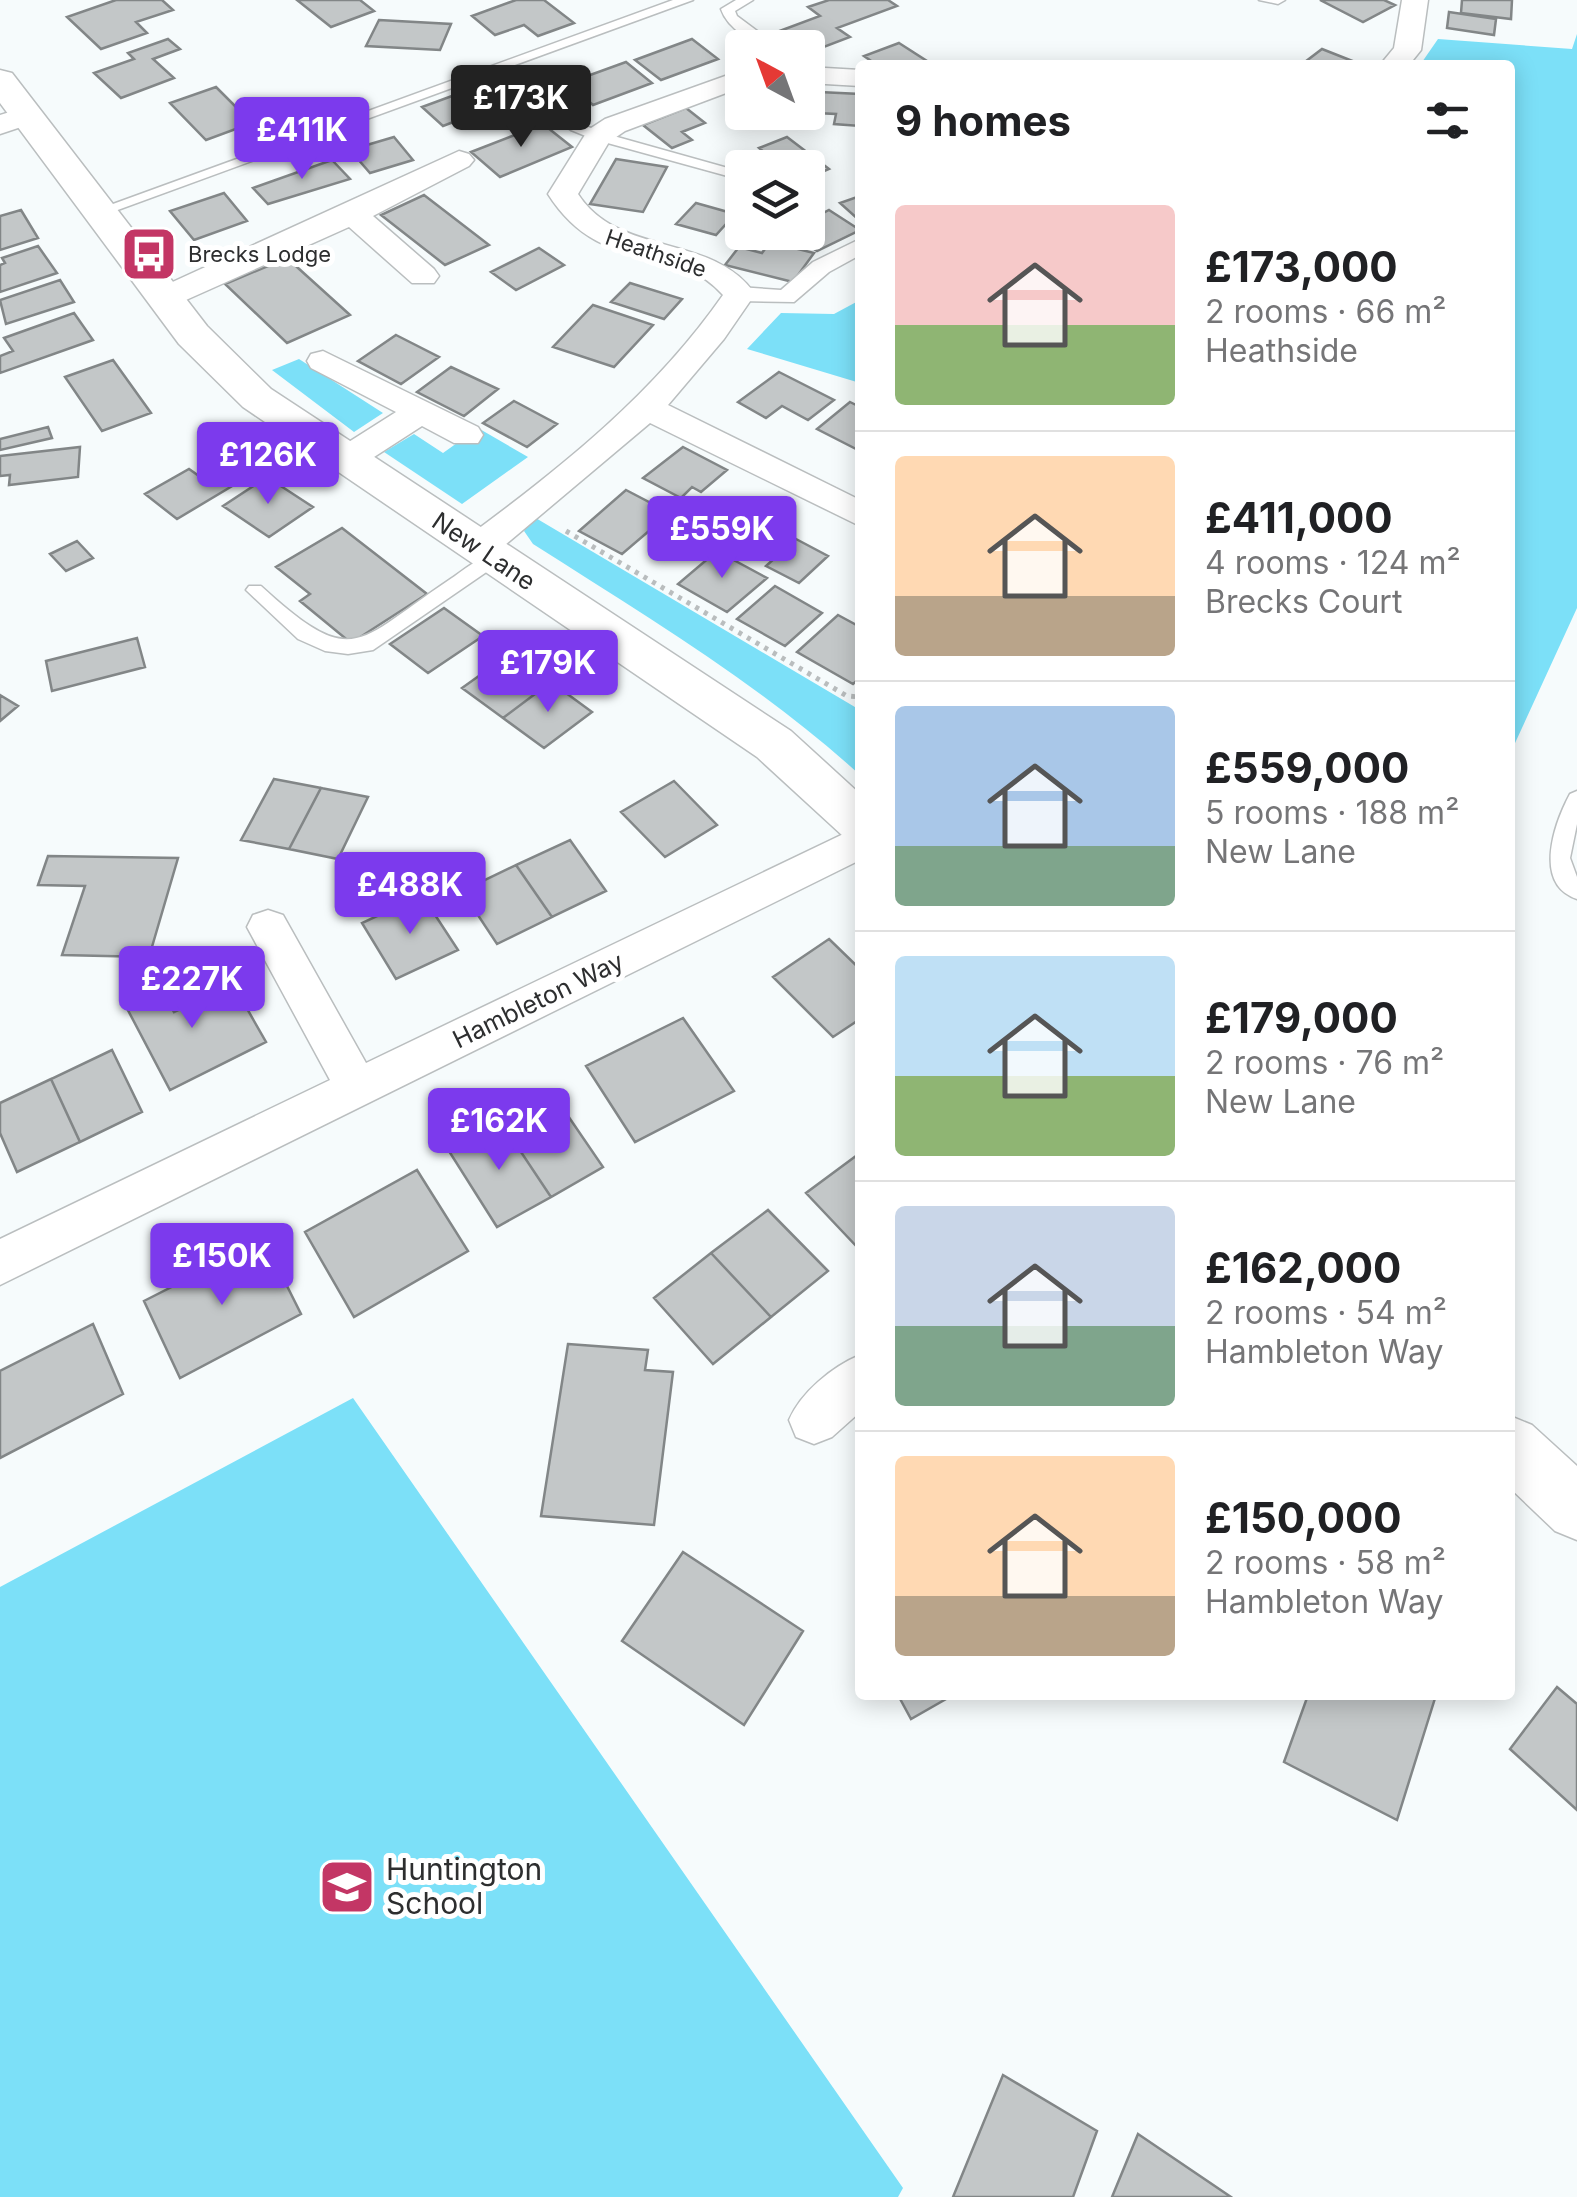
<!DOCTYPE html>
<meta charset="utf-8">
<style>
body{margin:0;font-family:Inter,sans-serif;background:#f2f2f2;color:#202124;height:100vh;display:flex;flex-direction:column;font-size:38px;white-space:nowrap}
*{box-sizing:border-box;margin:0}
p{font-size:32px;color:#757577}
.icon{flex:none;width:55px;height:55px;fill:none;stroke:currentColor;stroke-width:2;stroke-linecap:round;stroke-linejoin:round}
.map{position:relative;flex:1;overflow:hidden}
.drawer{position:absolute;left:855px;top:60px;width:660px;height:1640px;display:flex;flex-direction:column;background:#fff;border-radius:10px;box-shadow:0 5px 25px #0003}
.drawer>*{flex:none}
.needle{width:65px;rotate:319deg}
.buttons{position:absolute;left:725px;top:30px;display:grid;gap:20px}
.buttons a{display:grid;place-items:center;width:100px;height:100px;border-radius:10px;background:#fff;box-shadow:0 5px 25px #0003;font-size:50px}
.price{position:absolute;translate:-50% -85px;padding:0 22px;border-radius:10px;background:#7c3aed;color:#fff;font-size:32px;line-height:65px;filter:drop-shadow(0 2px 5px #0008)}
.price::after{content:'';position:absolute;left:50%;top:60px;width:30px;height:22px;margin-left:-15px;background:inherit;clip-path:polygon(0 0,100% 0,50% 100%)}
.price.on{background:#222;color:#fff}
ul{padding:0;list-style:none}
li{display:flex;align-items:center;gap:30px;height:250px;padding:0 40px}
li+li{border-top:2px solid #e0e0e0}
li span{display:grid;place-items:center;flex:none;width:280px;height:200px;border-radius:10px;color:#555}
li>.icon{margin-inline-start:auto}
span .icon{width:120px;height:120px;fill:#fffc;stroke-width:1}
li b{font-size:42px}
h2{display:flex;justify-content:space-between;align-items:center;height:120px;padding:0 40px;font-size:42px}
.map>svg:first-child{display:block}
.green{fill:#7ce0f8}
.building{fill:#c3c7c8;stroke:#828687;stroke-width:2.5}
.lines{fill:none;stroke-linecap:round;stroke-linejoin:round}
.service-casing{stroke:#babebf;stroke-width:3}
.pedestrian-casing{stroke:#babebf;stroke-width:3}
.minor-casing{stroke:#babebf;stroke-width:3}
.tertiary-casing{stroke:#babebf;stroke-width:3}
.path{stroke:#b9bdbe;stroke-width:5;stroke-dasharray:4 6;stroke-linecap:butt}
.service{fill:#fff;fill-rule:evenodd}
.pedestrian{fill:#fff;fill-rule:evenodd}
.minor{fill:#fff;fill-rule:evenodd}
.tertiary{fill:#fff;fill-rule:evenodd}
.labels{text-anchor:middle;stroke-width:10;stroke-linejoin:round;paint-order:stroke}
.far-street-label{font-size:22px;fill:#2d2e2f;stroke:#fff}
.far-poi-label{font-size:22px;fill:#2d2e2f;stroke:#fff;text-anchor:start}
.street-label{font-size:25px;fill:#2d2e2f;stroke:#fff}
.near-poi-label{font-size:30px;fill:#2d2e2f;stroke:#fff;text-anchor:start}
</style>
<div class="map">
<svg width="1577" height="2197" viewBox="0 0 1577 2197">
<rect width="100%" height="100%" fill="#f6fbfc"/>
<!-- green -->
<path class="green" d="M 1577,34 L 1577,608 L 1510,754 L 1510,65 L 1420,65 L 1438,39 L 1572,49 Z
M 860,300 L 860,383 L 747,349 L 781,313 L 834,314 Z
M 299,359 L 383,413 L 354,432 L 272,370 Z
M 478,428 L 528,457 L 462,504 L 384,452 L 414,434 L 443,453 Z
M 534,517 L 860,710 L 860,775 C 761,685 646,616 533,544 L 524,531 Z
M 353,1398 L 903,2188 L 898,2197 L 0,2197 L 0,1587 Z"/>
<!-- building -->
<path class="building" d="M 116,0 L 162,0 L 173,10 L 136,22 L 147,33 L 101,49 L 67,17 Z
M 297,0 L 360,0 L 374,11 L 331,27 Z
M 516,0 L 544,0 L 574,23 L 538,36 L 524,25 L 495,35 L 472,16 Z
M 829,0 L 888,0 L 897,6 L 837,28 L 850,37 L 808,53 L 808,48 L 797,48 L 777,32 L 820,16 L 808,7 Z
M 1320,0 L 1384,0 L 1395,5 L 1363,22 Z
M 1462,0 L 1512,0 L 1511,19 L 1461,13 Z
M 1449,12 L 1496,19 L 1494,35 L 1447,28 Z
M 379,20 L 451,24 L 440,50 L 366,46 Z
M 168,39 L 180,49 L 153,59 L 174,78 L 121,98 L 94,73 L 134,59 L 128,53 Z
M 692,39 L 718,59 L 661,80 L 635,60 Z
M 899,43 L 930,63 L 877,65 L 864,56 Z
M 1322,49 L 1360,64 L 1301,65 Z
M 626,62 L 652,83 L 593,105 L 568,83 Z
M 216,87 L 252,123 L 206,140 L 170,103 Z
M 819,92 L 860,94 L 860,126 L 834,124 L 836,114 L 816,113 Z
M 452,96 L 474,114 L 443,126 L 422,107 Z
M 686,108 L 705,123 L 682,132 L 692,140 L 672,148 L 643,125 Z
M 543,124 L 572,147 L 500,177 L 471,152 Z
M 394,137 L 413,160 L 370,173 L 350,150 Z
M 787,137 L 829,169 L 808,178 L 808,168 L 783,168 L 759,148 Z
M 616,159 L 667,167 L 643,212 L 590,204 Z
M 332,160 L 350,179 L 268,204 L 253,188 Z
M 224,193 L 247,221 L 194,240 L 170,211 Z
M 424,195 L 489,245 L 445,265 L 381,215 Z
M 860,196 L 860,221 L 840,203 Z
M 696,203 L 735,214 L 716,235 L 676,224 Z
M 21,210 L 38,238 L 0,250 L 0,216 Z
M 829,210 L 860,230 L 817,251 L 790,232 L 808,232 L 808,221 Z
M 770,242 L 814,253 L 793,282 L 725,265 L 739,247 L 762,253 Z
M 38,246 L 57,273 L 0,292 L 0,265 L 5,263 L 2,258 Z
M 539,248 L 564,265 L 516,290 L 491,272 Z
M 287,258 L 350,315 L 287,343 L 225,284 Z
M 60,280 L 74,302 L 6,324 L 0,300 Z
M 630,283 L 682,299 L 664,319 L 611,302 Z
M 593,305 L 653,325 L 614,367 L 553,347 Z
M 74,313 L 93,340 L 0,373 L 0,356 L 13,351 L 4,338 Z
M 396,335 L 439,357 L 401,384 L 358,361 Z
M 113,360 L 151,413 L 102,431 L 65,377 Z
M 451,367 L 498,389 L 464,416 L 417,392 Z
M 779,372 L 834,400 L 808,420 L 782,406 L 766,418 L 738,402 Z
M 514,401 L 557,424 L 527,447 L 483,423 Z
M 850,402 L 860,407 L 860,451 L 817,429 Z
M 48,427 L 52,438 L 0,450 L 0,439 Z
M 80,447 L 78,477 L 9,485 L 10,475 L 0,476 L 0,456 Z
M 683,447 L 727,470 L 701,492 L 692,487 L 681,498 L 643,478 Z
M 227,460 L 249,476 L 177,519 L 145,494 L 189,469 L 199,476 Z
M 267,477 L 313,507 L 269,537 L 223,506 Z
M 626,490 L 670,513 L 622,554 L 579,531 Z
M 688,508 L 720,524 L 733,514 L 753,524 L 726,547 L 675,520 Z
M 342,528 L 427,594 L 351,643 L 300,601 L 310,594 L 276,567 Z
M 796,539 L 828,556 L 799,583 L 766,566 Z
M 77,541 L 93,558 L 66,571 L 50,554 Z
M 717,551 L 767,578 L 727,612 L 678,584 Z
M 775,586 L 822,613 L 785,646 L 737,619 Z
M 444,608 L 483,636 L 428,673 L 390,644 Z
M 838,615 L 860,627 L 860,678 L 853,684 L 797,652 Z
M 137,638 L 145,667 L 52,691 L 46,661 Z
M 511,653 L 551,682 L 503,718 L 462,688 Z
M 551,682 L 592,712 L 544,748 L 503,718 Z
M 0,695 L 18,706 L 0,721 Z
M 274,779 L 321,788 L 289,849 L 241,840 Z
M 674,781 L 717,825 L 665,857 L 621,812 Z
M 321,788 L 368,797 L 338,859 L 289,849 Z
M 570,840 L 606,891 L 552,917 L 516,865 Z
M 48,856 L 178,858 L 149,957 L 62,955 L 85,886 L 38,885 Z
M 516,865 L 552,917 L 497,944 L 462,891 Z
M 422,895 L 458,950 L 396,979 L 362,923 Z
M 829,939 L 860,969 L 860,1019 L 833,1037 L 773,977 Z
M 157,980 L 174,1012 L 233,984 L 266,1042 L 170,1090 L 121,997 Z
M 683,1018 L 734,1091 L 635,1142 L 586,1066 Z
M 112,1050 L 142,1112 L 80,1142 L 51,1079 Z
M 51,1079 L 80,1142 L 17,1172 L 0,1133 L 0,1103 Z
M 551,1091 L 603,1167 L 551,1197 L 499,1119 Z
M 499,1119 L 551,1197 L 497,1227 L 447,1148 Z
M 860,1153 L 860,1248 L 859,1249 L 806,1193 Z
M 417,1170 L 468,1251 L 354,1317 L 305,1232 Z
M 768,1210 L 828,1271 L 771,1317 L 711,1253 Z
M 264,1240 L 301,1314 L 180,1378 L 144,1301 Z
M 711,1253 L 771,1317 L 713,1364 L 654,1298 Z
M 93,1324 L 123,1394 L 0,1458 L 0,1371 Z
M 568,1344 L 648,1350 L 645,1370 L 673,1372 L 654,1525 L 541,1516 Z
M 683,1552 L 803,1631 L 744,1725 L 622,1641 Z
M 1557,1687 L 1577,1704 L 1577,1810 L 1510,1749 Z
M 898,1695 L 953,1695 L 911,1719 Z
M 1308,1695 L 1436,1695 L 1397,1820 L 1284,1762 Z
M 1003,2075 L 1097,2131 L 1073,2197 L 953,2197 Z
M 1138,2134 L 1231,2197 L 1112,2197 Z"/>
<g class="lines">
<!-- service casing -->
<g class="service-casing">
<path id="service" d="M 673,0 L 693,0 L 104,215 L 91,212 Z
M 736,0 L 753,0 L 735,11 L 737,16 L 780,48 C 758,48 728,30 721,9 Z
M 1259,0 L 1285,0 L 1278,4 Z
M 515,81 L 581,124 L 603,133 L 742,172 L 742,180 L 593,139 L 571,130 L 512,90 L 485,94 L 478,90 Z
M 495,552 L 504,558 L 501,562 L 373,650 L 348,654 L 325,651 L 298,639 L 246,590 L 249,586 L 261,586 C 354,671 355,643 449,580 C 464,570 479,557 495,552 Z
M 1577,791 L 1577,824 L 1570,858 L 1577,877 L 1577,899 C 1532,884 1555,822 1570,794 Z"/>
</g>
<!-- pedestrian casing -->
<g class="pedestrian-casing">
<path id="pedestrian" d="M 860,239 L 860,255 L 829,272 L 794,302 L 739,301 L 728,294 L 739,287 L 781,290 L 813,262 Z"/>
</g>
<!-- minor casing -->
<g class="minor-casing">
<path id="minor" d="M 1402,0 L 1428,0 L 1421,50 L 1409,65 L 1380,65 L 1394,48 Z
M 808,67 L 860,70 L 860,86 L 808,83 Z
M 742,70 L 742,87 L 625,131 L 609,142 L 578,194 C 619,258 712,232 755,294 L 724,339 L 668,405 L 860,500 L 860,526 L 650,423 L 492,556 L 479,559 L 466,556 L 461,547 L 466,538 C 562,467 654,394 723,295 C 672,238 602,279 548,194 L 588,130 L 605,119 Z
M 26,107 L 40,116 L 36,122 L 0,134 L 0,115 Z
M 459,151 L 469,154 L 474,160 L 469,166 L 373,216 L 434,269 L 439,276 L 434,283 L 412,283 L 349,227 L 177,304 L 155,304 L 150,297 L 155,290 Z
M 323,351 L 478,427 L 483,435 L 478,443 L 454,443 L 422,426 L 357,468 L 333,468 L 328,460 L 333,452 L 396,412 L 311,368 L 307,361 L 311,354 Z
M 860,826 L 860,860 L 0,1285 L 0,1239 L 330,1080 L 247,927 L 253,915 L 268,910 L 283,915 L 366,1063 Z
M 860,1355 L 860,1412 L 832,1437 L 814,1444 L 796,1437 L 789,1420 C 801,1392 832,1367 860,1355 Z"/>
</g>
<!-- tertiary casing -->
<g class="tertiary-casing">
<path id="tertiary" d="M 0,70 L 12,73 L 207,326 L 271,389 L 791,731 L 860,794 L 860,842 L 843,836 L 757,757 L 243,407 L 179,344 L 0,103 Z
M 1510,1416 L 1532,1425 L 1577,1466 L 1577,1540 L 1555,1531 L 1510,1488 Z"/>
</g>
<!-- path -->
<path class="path" d="M 566,531 L 847,696 L 860,697"/>
<!-- service -->
<use href="#service" class="service"/>
<!-- pedestrian -->
<use href="#pedestrian" class="pedestrian"/>
<!-- minor -->
<use href="#minor" class="minor"/>
<!-- tertiary -->
<use href="#tertiary" class="tertiary"/>
</g>
<!-- icons -->
<defs>
<g id="bus-square" transform="scale(2.875)"><rect x="-9" y="-9" width="18" height="18" rx="4" fill="#c33665" stroke="#fff"/><path d="M-5-6H5V4H4V6H2V4H-2V6H-4V4H-5ZM-3.5-4V0h7V-4ZM-3.5 1.2v1.5H-2V1.2ZM2 1.2v1.5H3.5V1.2Z" fill="#fff"/></g>
<g id="school-square" transform="scale(2.875)"><rect x="-9" y="-9" width="18" height="18" rx="4" fill="#c33665" stroke="#fff"/><path d="M0-5L7-2L0 1L-7-2ZM-4 1L0 2.5L4 1V4Q0 6-4 4Z" fill="#fff"/></g>
</defs>
<g fill-rule="evenodd">
<use href="#bus-square" x="149" y="254"/>
<use href="#school-square" x="347" y="1887"/>
</g>
<g class="labels">
<!-- far-street labels -->
<g class="far-street-label">
<text transform="translate(656 253) rotate(19)" y="8">Heathside</text>
</g>
<!-- far-poi labels -->
<g class="far-poi-label">
<text x="188" y="262">Brecks Lodge</text>
</g>
<!-- street labels -->
<g class="street-label">
<text transform="translate(484 551) rotate(34)" y="9">New Lane</text>
<text transform="translate(538 1000) rotate(-26)" y="9">Hambleton Way</text>
</g>
<!-- near-poi labels -->
<g class="near-poi-label">
<text x="386" y="1880">Huntington<tspan x="386" dy="34">School</tspan></text>
</g>
</g>
</svg>
<div class="buttons">
<a><svg class="needle" viewBox="-14 -14 28 28"><path d="M0-13l5 13h-10z" fill="#e53935"/><path d="M0 13l5-13h-10z" fill="#757577"/></svg></a>
<a><svg class="icon" aria-label="layers" viewBox="0 0 24 24"><path d="M12 4l9 5-9 5-9-5zM3 14l9 5 9-5"/></svg></a>
</div>
<b class="price on" style="left:521px;top:150px">£173K</b>
<b class="price" style="left:302px;top:182px">£411K</b>
<b class="price" style="left:268px;top:507px">£126K</b>
<b class="price" style="left:722px;top:581px">£559K</b>
<b class="price" style="left:548px;top:715px">£179K</b>
<b class="price" style="left:410px;top:937px">£488K</b>
<b class="price" style="left:192px;top:1031px">£227K</b>
<b class="price" style="left:499px;top:1173px">£162K</b>
<b class="price" style="left:222px;top:1308px">£150K</b>
<section class="drawer">
<h2>9 homes<svg class="icon" aria-label="filters" viewBox="0 0 24 24"><path d="M4 7h16M4 17h16"/><circle cx="9" cy="7" r="2"/><circle cx="15" cy="17" r="2"/></svg></h2>
<ul>
<li><span style="background:linear-gradient(#f6c9c9 60%,#8fb573 0)"><svg class="icon" aria-label="home" viewBox="0 0 24 24"><path d="M3 11l9-7 9 7M6 9v11h12V9"/></svg></span><div><b>£173,000</b><p>2 rooms · 66 m²</p><p>Heathside</p></div></li>
<li><span style="background:linear-gradient(#ffd9b3 70%,#b9a48a 0)"><svg class="icon" aria-label="home" viewBox="0 0 24 24"><path d="M3 11l9-7 9 7M6 9v11h12V9"/></svg></span><div><b>£411,000</b><p>4 rooms · 124 m²</p><p>Brecks Court</p></div></li>
<li><span style="background:linear-gradient(#a9c7e8 70%,#7fa58c 0)"><svg class="icon" aria-label="home" viewBox="0 0 24 24"><path d="M3 11l9-7 9 7M6 9v11h12V9"/></svg></span><div><b>£559,000</b><p>5 rooms · 188 m²</p><p>New Lane</p></div></li>
<li><span style="background:linear-gradient(#bfe0f5 60%,#8fb573 0)"><svg class="icon" aria-label="home" viewBox="0 0 24 24"><path d="M3 11l9-7 9 7M6 9v11h12V9"/></svg></span><div><b>£179,000</b><p>2 rooms · 76 m²</p><p>New Lane</p></div></li>
<li><span style="background:linear-gradient(#c9d6e8 60%,#7fa58c 0)"><svg class="icon" aria-label="home" viewBox="0 0 24 24"><path d="M3 11l9-7 9 7M6 9v11h12V9"/></svg></span><div><b>£162,000</b><p>2 rooms · 54 m²</p><p>Hambleton Way</p></div></li>
<li><span style="background:linear-gradient(#ffd9b3 70%,#b9a48a 0)"><svg class="icon" aria-label="home" viewBox="0 0 24 24"><path d="M3 11l9-7 9 7M6 9v11h12V9"/></svg></span><div><b>£150,000</b><p>2 rooms · 58 m²</p><p>Hambleton Way</p></div></li>
</ul>
</section>
</div>
